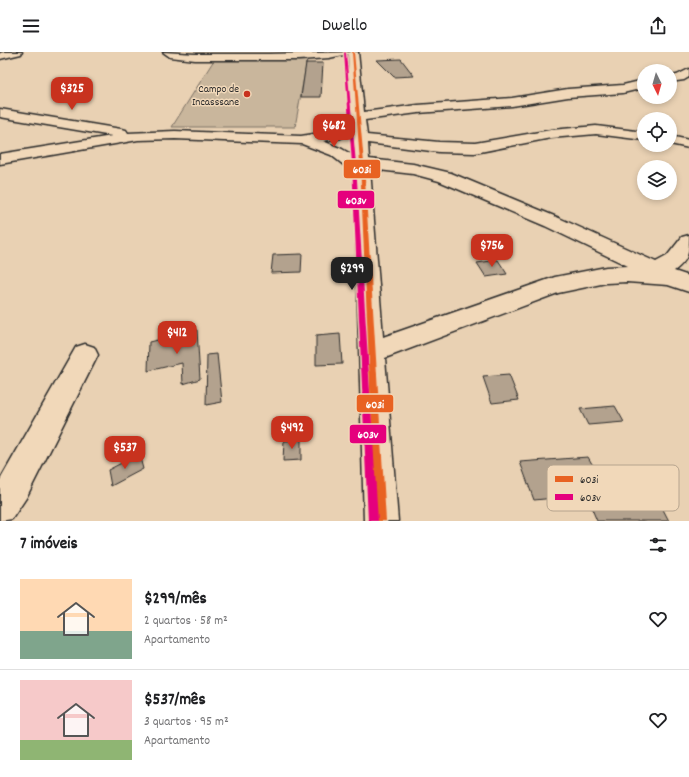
<!DOCTYPE html>
<html lang="pt">
<meta charset="utf-8">
<style>
body{margin:0;font-family:Dekko,sans-serif;background:#f2f2f2;color:#202124;height:100vh;display:flex;flex-direction:column;font-size:15px;white-space:nowrap}
*{box-sizing:border-box;margin:0}
p{font-size:13px;color:#757577}
.icon{flex:none;width:22px;height:22px;fill:none;stroke:currentColor;stroke-width:2;stroke-linecap:round;stroke-linejoin:round}
.map{position:relative;height:469px;overflow:hidden}
.sheet{display:flex;flex-direction:column;background:#fff;flex:1}
.sheet>*{flex:none}
.needle{width:26px;rotate:175deg}
.controls{position:absolute;left:637px;top:12px;display:grid;gap:8px}
.controls a{display:grid;place-items:center;width:40px;height:40px;border-radius:50%;background:#fff;box-shadow:0 2px 6px #0003;font-size:20px}
.price{position:absolute;translate:-50% -34px;padding:0 9px;border-radius:8px;background:#c8321e;color:#fff;font-size:13px;line-height:26px;filter:drop-shadow(0 1px 2px #0008)}
.price::after{content:'';position:absolute;left:50%;top:24px;width:12px;height:9px;margin-left:-6px;background:inherit;clip-path:polygon(0 0,100% 0,50% 100%)}
.price.selected{background:#222;color:#fff}
ul{padding:0;list-style:none}
li{display:flex;align-items:center;gap:12px;height:100px;padding:0 20px}
li+li{border-top:1px solid #e0e0e0}
li span{display:grid;place-items:center;flex:none;width:112px;height:80px;border-radius:0px;color:#555}
li>.icon{margin-inline-start:auto}
span .icon{width:48px;height:48px;fill:#fffc;stroke-width:1}
li b{font-size:17px}
h2{display:flex;justify-content:space-between;align-items:center;height:48px;padding:0 20px;font-size:17px}
header{display:flex;justify-content:space-between;align-items:center;height:52px;padding:0 20px;background:#fff;font-size:18px;font-weight:600}
.map>svg:first-child{display:block}
.green{fill:#c9b69c;stroke:#7a7064}
.building{fill:#b3a28e;stroke:#2b2b2b}
.lines{fill:none;stroke-linecap:round;stroke-linejoin:round}
.minor-casing{stroke:#2b2b2b;stroke-width:3}
.minor{fill:#f1d8b9;fill-rule:evenodd}
.bus-1-casing{stroke:#f1d8b9;stroke-width:3}
.bus-2-casing{stroke:#f1d8b9;stroke-width:3}
.bus-1{fill:#e86222;fill-rule:evenodd}
.bus-2{fill:#e5007d;fill-rule:evenodd}
.poi-dot{fill:#c8321e;stroke:#f1d8b9;stroke-width:1.5}
.labels{text-anchor:middle;stroke-width:3;stroke-linejoin:round;paint-order:stroke}
.far-poi-label{font-size:11px;fill:#2b2b2b;stroke:#f1d8b9;text-anchor:end}
.key{fill:#f1d8b9;stroke:#b6a48e;stroke-width:1}
.key-label{font-size:11px;fill:#2b2b2b}
.line-badge{stroke:#f1d8b9;stroke-width:1.5}
.badge-label{font-size:11px;text-anchor:middle;font-weight:bold;fill:#fff}
</style>
<header><svg class="icon" aria-label="menu" viewBox="0 0 24 24"><path d="M4 6h16M4 12h16M4 18h16"/></svg>Dwello<svg class="icon" aria-label="share" viewBox="0 0 24 24"><path d="M12 15V3M7 8l5-5 5 5M5 13v7h14v-7"/></svg></header>
<div class="map">
<svg width="689" height="469" viewBox="0 0 689 469">
<rect width="100%" height="100%" fill="#e9d1b3"/>
<filter id="ink" filterUnits="userSpaceOnUse"><feTurbulence type="fractalNoise" baseFrequency=".025" numOctaves="2"/><feDisplacementMap in="SourceGraphic" scale="8" xChannelSelector="R" yChannelSelector="G"/><feConvolveMatrix kernelMatrix="1 2 1 2 8 2 1 2 1" color-interpolation-filters="sRGB"/></filter>
<g filter="url(#ink)">
<!-- green -->
<path class="green" d="M 214,8 L 307,8 L 295,75 L 172,75 Z"/>
<!-- building -->
<path class="building" d="M 401,7 L 414,24 L 394,25 L 377,8 Z
M 306,11 L 323,11 L 321,45 L 301,45 Z
M 302,202 L 301,220 L 271,221 L 273,203 Z
M 498,208 L 507,222 L 486,225 L 477,211 Z
M 197,278 L 200,327 L 183,332 L 182,311 L 148,319 L 149,290 Z
M 340,282 L 342,312 L 316,313 L 316,284 Z
M 217,302 L 222,350 L 206,353 L 207,303 Z
M 509,323 L 519,348 L 492,351 L 483,325 Z
M 615,354 L 624,370 L 588,373 L 580,357 Z
M 301,387 L 301,408 L 283,409 L 284,389 Z
M 139,402 L 143,417 L 111,434 L 108,418 Z
M 588,405 L 607,438 L 652,436 L 669,469 L 597,469 L 586,443 L 534,448 L 520,410 Z"/>
<g class="lines">
<!-- minor casing -->
<g class="minor-casing">
<path id="minor" d="M 4,0 L 22,0 L 21,2 L 0,7 L 0,1 Z
M 163,0 L 195,2 L 269,2 L 358,0 L 364,60 L 418,53 L 512,46 L 568,37 L 623,33 L 644,28 L 644,36 L 623,41 L 568,45 L 512,54 L 418,61 L 365,68 L 367,83 L 439,90 L 475,91 L 551,78 L 596,74 L 644,80 L 644,88 L 596,82 L 551,86 L 475,101 L 439,100 L 368,91 L 369,107 L 413,112 L 451,121 L 559,166 L 656,210 L 667,204 L 682,185 L 689,183 C 689,201 689,208 674,219 L 689,224 L 689,240 L 668,233 L 627,230 L 606,231 L 558,241 L 385,306 L 398,469 L 364,469 L 354,121 L 331,103 L 302,92 L 175,87 L 138,88 L 0,112 L 0,102 L 112,84 L 0,65 L 0,57 L 121,77 L 126,78 L 128,81 L 175,79 L 301,84 L 333,79 L 352,72 L 350,65 L 351,63 L 348,2 L 329,6 L 299,8 L 195,8 L 170,5 ZM 352,81 L 354,104 L 342,97 L 323,89 L 341,86 ZM 370,117 L 413,122 L 439,129 L 545,174 L 628,214 L 606,215 L 555,225 L 383,285 Z
M 689,17 L 689,25 L 684,28 L 670,30 L 670,24 L 677,23 Z
M 670,84 L 689,88 L 689,96 L 670,92 Z
M 85,292 L 94,295 L 98,303 L 94,311 L 26,446 L 12,467 L 0,469 L 0,428 L 76,295 Z"/>
</g>
<!-- minor -->
<use href="#minor" class="minor"/>
<!-- bus-1 casing -->
<g class="bus-1-casing">
<path id="bus-1" d="M 352,0 L 354,0 L 364,111 L 386,469 L 376,469 L 360,111 Z"/>
</g>
<!-- bus-2 casing -->
<g class="bus-2-casing">
<path id="bus-2" d="M 345,0 L 346,1 L 356,112 L 378,469 L 368,469 L 352,112 L 344,1 Z"/>
</g>
<!-- bus-1 -->
<use href="#bus-1" class="bus-1"/>
<!-- bus-2 -->
<use href="#bus-2" class="bus-2"/>
</g>
</g>
<!-- markers -->
<circle class="poi-dot" cx="247" cy="42" r="4"/>
<g class="labels">
<!-- far-poi labels -->
<g class="far-poi-label">
<text x="239" y="40">Campo de<tspan x="239" dy="13">Incasssane</tspan></text>
</g>
</g>
<!-- legend -->
<rect x="547" y="413" width="132" height="46" rx="6" class="key"/>
<rect x="555" y="424" width="18" height="6" fill="#e86222"/>
<rect x="555" y="442" width="18" height="6" fill="#e5007d"/>
<g class="key-label">
<text x="580" y="431">603i</text>
<text x="580" y="449">603v</text>
</g>
<g class="line-badge">
<rect x="343" y="107" width="38" height="20" rx="4" fill="#e86222"/>
<rect x="337" y="138" width="38" height="19" rx="4" fill="#e5007d"/>
<rect x="356" y="342" width="38" height="19" rx="4" fill="#e86222"/>
<rect x="349" y="372" width="38" height="20" rx="4" fill="#e5007d"/>
</g>
<g class="badge-label">
<text x="362" y="121">603i</text>
<text x="356" y="152">603v</text>
<text x="375" y="356">603i</text>
<text x="368" y="386">603v</text>
</g>
</svg>
<div class="controls">
<a><svg class="needle" viewBox="-14 -14 28 28"><path d="M0-13l5 13h-10z" fill="#e53935"/><path d="M0 13l5-13h-10z" fill="#757577"/></svg></a>
<a><svg class="icon" aria-label="locate" viewBox="0 0 24 24"><circle cx="12" cy="12" r="6"/><path d="M12 2v4M12 18v4M2 12h4M18 12h4"/></svg></a>
<a><svg class="icon" aria-label="layers" viewBox="0 0 24 24"><path d="M12 4l9 5-9 5-9-5zM3 14l9 5 9-5"/></svg></a>
</div>
<b class="price" style="left:72px;top:59px">$325</b>
<b class="price" style="left:334px;top:96px">$682</b>
<b class="price" style="left:492px;top:216px">$756</b>
<b class="price selected" style="left:352px;top:239px">$299</b>
<b class="price" style="left:177px;top:303px">$412</b>
<b class="price" style="left:292px;top:398px">$492</b>
<b class="price" style="left:125px;top:418px">$537</b>
</div>
<section class="sheet">
<h2>7 imóveis<svg class="icon" aria-label="filters" viewBox="0 0 24 24"><path d="M4 7h16M4 17h16"/><circle cx="9" cy="7" r="2"/><circle cx="15" cy="17" r="2"/></svg></h2>
<ul>
<li><span style="background:linear-gradient(#ffd9b3 65%,#7fa58c 0)"><svg class="icon" aria-label="home" viewBox="0 0 24 24"><path d="M3 11l9-7 9 7M6 9v11h12V9"/></svg></span><div><b>$299/mês</b><p>2 quartos · 58 m²</p><p>Apartamento</p></div><svg class="icon" aria-label="heart" viewBox="0 0 24 24"><path d="M12 20l-8-8c-3-5 5-10 8-4 3-6 11-1 8 4z"/></svg></li>
<li><span style="background:linear-gradient(#f6c9c9 75%,#8fb573 0)"><svg class="icon" aria-label="home" viewBox="0 0 24 24"><path d="M3 11l9-7 9 7M6 9v11h12V9"/></svg></span><div><b>$537/mês</b><p>3 quartos · 95 m²</p><p>Apartamento</p></div><svg class="icon" aria-label="heart" viewBox="0 0 24 24"><path d="M12 20l-8-8c-3-5 5-10 8-4 3-6 11-1 8 4z"/></svg></li>
</ul>
</section>
